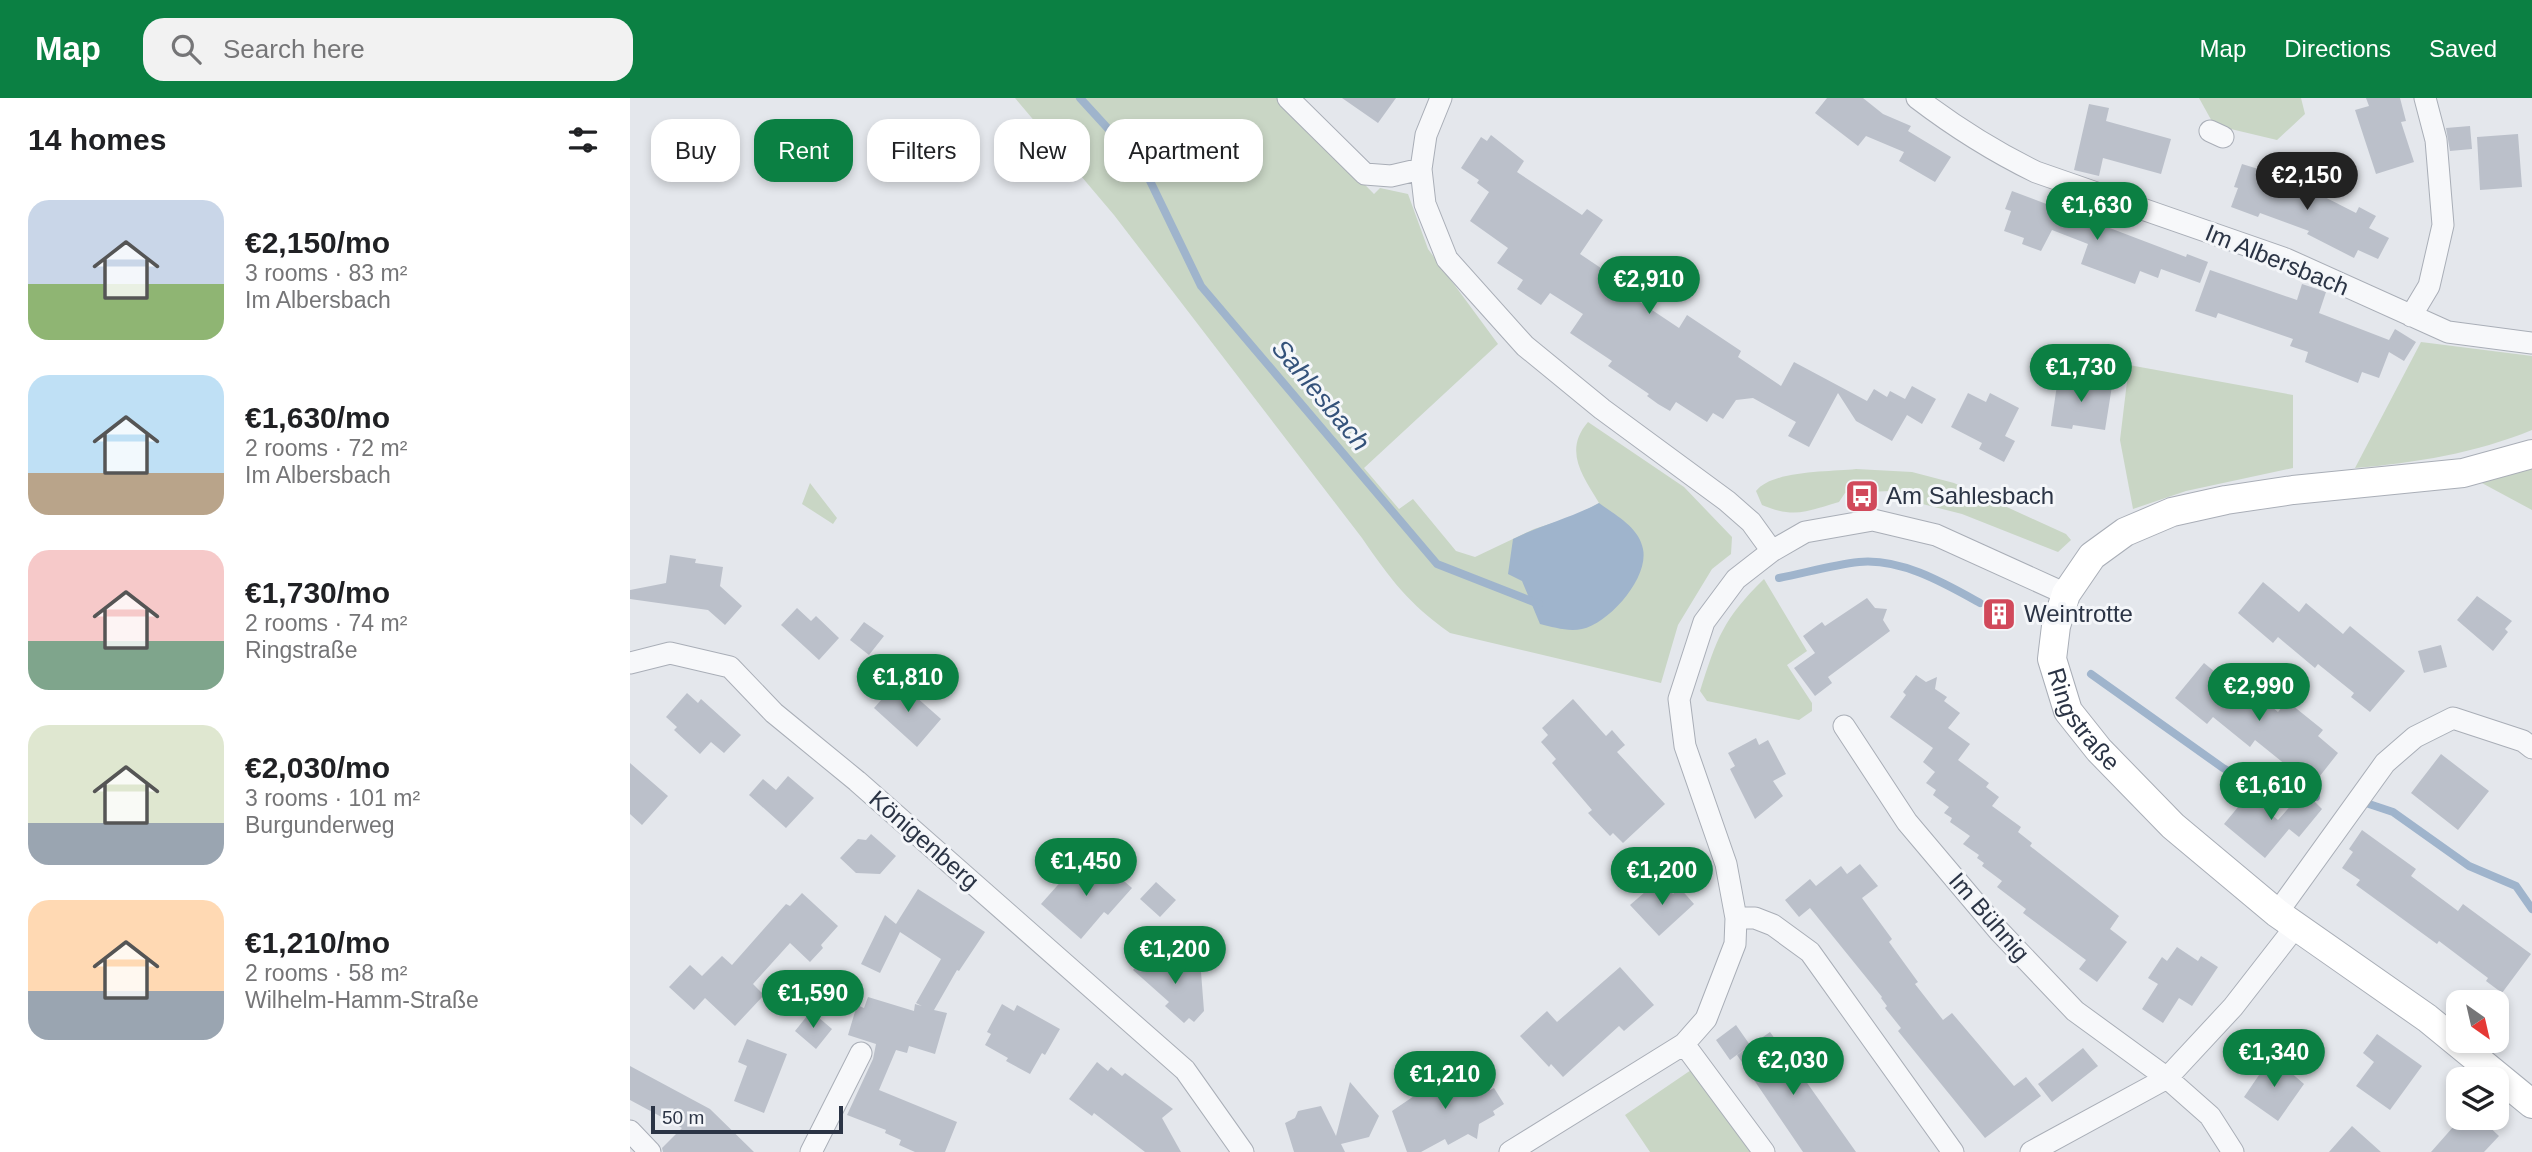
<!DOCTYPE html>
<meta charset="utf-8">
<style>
body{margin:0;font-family:Helvetica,sans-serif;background:#f2f2f2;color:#202124;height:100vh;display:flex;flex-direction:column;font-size:26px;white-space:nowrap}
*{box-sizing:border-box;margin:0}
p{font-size:23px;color:#757577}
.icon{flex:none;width:38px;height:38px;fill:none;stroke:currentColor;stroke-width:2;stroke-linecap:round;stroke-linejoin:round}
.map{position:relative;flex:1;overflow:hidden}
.side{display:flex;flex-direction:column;background:#fff;width:630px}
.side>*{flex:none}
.guide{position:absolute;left:21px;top:21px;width:665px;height:63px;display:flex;gap:14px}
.needle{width:46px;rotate:146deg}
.fabs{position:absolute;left:1816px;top:892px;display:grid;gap:14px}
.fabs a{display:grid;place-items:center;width:63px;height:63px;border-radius:14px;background:#fff;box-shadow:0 4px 10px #0003;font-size:35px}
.scale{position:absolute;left:21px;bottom:18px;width:192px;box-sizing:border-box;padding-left:7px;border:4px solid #2b3445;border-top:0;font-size:19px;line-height:24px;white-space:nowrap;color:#2b3445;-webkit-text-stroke:5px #f4f6f9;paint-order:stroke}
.price{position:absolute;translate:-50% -60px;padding:0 16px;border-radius:24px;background:#0b8043;color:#fff;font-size:23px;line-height:46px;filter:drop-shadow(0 2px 4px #0008)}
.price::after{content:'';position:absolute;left:50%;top:42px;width:21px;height:16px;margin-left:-10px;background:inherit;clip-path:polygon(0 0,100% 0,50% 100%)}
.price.on{background:#222;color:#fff}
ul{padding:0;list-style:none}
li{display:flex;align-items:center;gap:21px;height:175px;padding:0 28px}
li span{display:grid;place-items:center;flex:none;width:196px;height:140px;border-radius:21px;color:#555}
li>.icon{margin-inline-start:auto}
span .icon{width:84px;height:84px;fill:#fffc;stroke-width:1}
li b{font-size:30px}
h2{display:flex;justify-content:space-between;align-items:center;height:84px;padding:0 28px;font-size:30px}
.tag{padding:0 24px;border-radius:21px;background:#fff;box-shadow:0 4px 10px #0003;font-size:24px;line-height:63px}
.tag.on{background:#0b8043;color:#fff}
header{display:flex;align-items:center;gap:42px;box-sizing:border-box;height:98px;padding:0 35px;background:#0b8043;color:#fff}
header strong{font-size:33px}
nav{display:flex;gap:38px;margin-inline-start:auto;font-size:24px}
.search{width:490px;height:63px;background:#f2f2f2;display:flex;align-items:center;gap:18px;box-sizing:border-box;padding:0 24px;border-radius:21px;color:#757577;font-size:26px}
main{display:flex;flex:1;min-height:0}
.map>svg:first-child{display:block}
.green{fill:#c9d6c5}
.water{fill:#9fb4cc}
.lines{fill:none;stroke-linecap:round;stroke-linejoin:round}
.stream{stroke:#9fb4cc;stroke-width:8}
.building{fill:#bbc0ca}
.street-casing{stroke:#a9aeb7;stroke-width:23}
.secondary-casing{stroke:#a9aeb7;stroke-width:30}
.street{stroke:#f7f8fa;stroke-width:21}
.secondary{stroke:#fff;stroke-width:28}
.labels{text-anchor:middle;stroke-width:6;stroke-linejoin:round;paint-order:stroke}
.street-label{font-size:24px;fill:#2b3445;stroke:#f4f6f9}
.poi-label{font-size:24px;fill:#2b3445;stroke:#f4f6f9;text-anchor:start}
.water-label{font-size:26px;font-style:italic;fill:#34527a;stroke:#f4f6f9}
</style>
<header>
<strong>Map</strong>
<div class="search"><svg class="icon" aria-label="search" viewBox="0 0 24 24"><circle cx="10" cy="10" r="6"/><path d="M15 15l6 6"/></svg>Search here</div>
<nav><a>Map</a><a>Directions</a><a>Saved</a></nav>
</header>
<main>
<section class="side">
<h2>14 homes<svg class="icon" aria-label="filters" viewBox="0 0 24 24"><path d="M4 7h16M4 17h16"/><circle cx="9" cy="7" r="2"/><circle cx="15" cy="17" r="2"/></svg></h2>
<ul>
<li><span style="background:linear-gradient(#c9d6e8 60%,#8fb573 0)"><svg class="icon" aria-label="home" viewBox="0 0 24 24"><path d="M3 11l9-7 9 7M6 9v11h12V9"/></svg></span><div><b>€2,150/mo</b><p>3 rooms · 83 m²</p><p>Im Albersbach</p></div></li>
<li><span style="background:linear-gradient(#bfe0f5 70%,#b9a48a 0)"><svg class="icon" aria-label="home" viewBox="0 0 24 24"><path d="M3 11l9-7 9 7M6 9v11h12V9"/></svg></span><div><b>€1,630/mo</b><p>2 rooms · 72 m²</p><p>Im Albersbach</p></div></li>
<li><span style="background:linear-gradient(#f6c9c9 65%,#7fa58c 0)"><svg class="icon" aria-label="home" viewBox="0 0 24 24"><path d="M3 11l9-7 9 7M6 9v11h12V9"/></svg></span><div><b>€1,730/mo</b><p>2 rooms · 74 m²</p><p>Ringstraße</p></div></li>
<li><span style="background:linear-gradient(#dfe7d0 70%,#9aa5b1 0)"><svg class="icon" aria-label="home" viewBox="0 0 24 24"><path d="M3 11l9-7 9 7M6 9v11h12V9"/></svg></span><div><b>€2,030/mo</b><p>3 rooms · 101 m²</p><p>Burgunderweg</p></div></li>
<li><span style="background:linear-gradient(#ffd9b3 65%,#9aa5b1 0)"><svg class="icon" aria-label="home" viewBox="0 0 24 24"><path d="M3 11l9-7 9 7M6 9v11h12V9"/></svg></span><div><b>€1,210/mo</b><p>2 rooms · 58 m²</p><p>Wilhelm-Hamm-Straße</p></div></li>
</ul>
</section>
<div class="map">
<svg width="1902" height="1054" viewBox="0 0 1902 1054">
<rect width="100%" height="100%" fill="#e4e7ec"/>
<!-- green -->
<path class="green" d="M 385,0 L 650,0 L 744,96 L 750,90 L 778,96 L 798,151 L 868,246 L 734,370 L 769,411 L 783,401 L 826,453 L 845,459 L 904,431 L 945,418 L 969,405 C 953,378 933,353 958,324 L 1054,389 L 1102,439 L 1101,456 L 1082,471 L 1048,527 L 1031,585 L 820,535 C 778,505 761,482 732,440 L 484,117 Z
M 1569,0 L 1671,0 L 1675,16 L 1647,42 L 1584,27 Z
M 1791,244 L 1902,258 L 1902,332 C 1846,355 1785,365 1725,370 Z
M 1499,267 L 1663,297 L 1663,370 L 1556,393 L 1503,411 L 1490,342 Z
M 1902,367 L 1902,412 L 1850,384 Z
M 1226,371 L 1282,374 L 1324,385 L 1436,436 L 1441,442 L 1428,454 L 1332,416 L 1261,398 L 1260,393 L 1215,395 L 1209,404 C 1177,413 1165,421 1132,407 L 1126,393 C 1143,372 1199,374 1226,371 Z
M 180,385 L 207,420 L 203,426 L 172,406 Z
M 1134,481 L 1177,553 L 1157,567 L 1182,605 L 1182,613 L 1169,622 L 1077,603 L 1070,593 C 1087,540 1093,521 1134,481 Z
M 1064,970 L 1120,1054 L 1020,1054 L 995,1017 Z"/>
<!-- water -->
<path class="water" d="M 969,405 C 985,417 1009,429 1013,451 C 1019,480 979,525 952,531 C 938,534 923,529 910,526 L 892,483 L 878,476 L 883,441 C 911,427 941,420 969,405 Z"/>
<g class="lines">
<!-- stream -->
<path class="stream" d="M 450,0 L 482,35 L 507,56 L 571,188 L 807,466 L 909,506
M 1149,480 C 1175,475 1202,467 1229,464 C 1271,460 1314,485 1350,505
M 1461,576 L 1593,670 L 1646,698 L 1686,699
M 1739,706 L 1763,714 L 1839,768 L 1886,788 L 1902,811"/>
</g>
<!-- building -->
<path class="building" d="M 712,0 L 766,0 L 748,25 Z
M 1197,0 L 1233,0 L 1253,16 L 1281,28 L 1278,33 L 1321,59 L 1305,84 L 1269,63 L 1274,54 L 1236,38 L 1228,48 L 1185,15 Z
M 1736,0 L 1770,0 L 1776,23 L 1771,24 L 1784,64 L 1746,76 L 1725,12 L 1739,8 Z
M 1459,6 L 1479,10 L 1476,23 L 1541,41 L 1531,76 L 1473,60 L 1469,78 L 1444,72 Z
M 1840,28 L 1842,51 L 1820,53 L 1816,30 Z
M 1888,36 L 1892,89 L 1850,92 L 1847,39 Z
M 861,37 L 894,63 L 887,74 L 952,117 L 957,111 L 973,122 L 950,156 L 1011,197 L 1007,202 L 1049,230 L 1057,217 L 1111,253 L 1108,259 L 1151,288 L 1164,264 L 1237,303 L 1244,291 L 1257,299 L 1260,293 L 1275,301 L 1282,288 L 1306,301 L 1292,326 L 1277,317 L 1262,343 L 1226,323 L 1208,295 L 1179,349 L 1158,338 L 1166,324 L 1123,300 L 1106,302 L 1093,321 L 1083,315 L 1077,324 L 1046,304 L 1040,313 L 1028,306 L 1017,298 L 1019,296 L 978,268 L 982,263 L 940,235 L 953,216 L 920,195 L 911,207 L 887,191 L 893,182 L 867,165 L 878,150 L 840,123 L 859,94 L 847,85 L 849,82 L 831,70 L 851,39 L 857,43 Z
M 1612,66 L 1674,85 L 1673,88 L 1726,115 L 1729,109 L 1746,118 L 1739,130 L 1759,140 L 1748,161 L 1728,152 L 1724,160 L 1677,136 L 1679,133 L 1630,115 L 1628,119 L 1601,109 L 1608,90 L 1604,89 Z
M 1382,93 L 1556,159 L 1557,156 L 1578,164 L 1570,185 L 1531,171 L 1528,180 L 1510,173 L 1505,186 L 1451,166 L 1458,146 L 1422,132 L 1411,153 L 1392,146 L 1394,140 L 1374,133 L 1381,113 L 1375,111 Z
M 1580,172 L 1667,202 L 1672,186 L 1696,194 L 1689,215 L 1759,242 L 1765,231 L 1786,244 L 1774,263 L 1759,254 L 1749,280 L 1732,274 L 1728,285 L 1675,264 L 1678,254 L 1660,248 L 1663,241 L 1588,215 L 1586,220 L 1565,213 Z
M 1456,274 L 1464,286 L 1482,288 L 1475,332 L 1443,327 L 1442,331 L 1421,328 L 1428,280 L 1448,283 Z
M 1338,295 L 1356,304 L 1360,295 L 1389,310 L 1375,338 L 1385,343 L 1374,364 L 1349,351 L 1352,345 L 1321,329 Z
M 40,457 L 66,461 L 65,465 L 93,469 L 90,488 L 112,508 L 95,527 L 78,512 L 0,501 L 0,492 L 36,485 Z
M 1633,484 L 1669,514 L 1676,505 L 1713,536 L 1720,528 L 1775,573 L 1740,614 L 1721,599 L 1724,595 L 1688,566 L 1685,570 L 1648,539 L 1643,545 L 1608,515 Z
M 1847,498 L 1882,523 L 1875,531 L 1878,534 L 1863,553 L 1827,522 Z
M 1237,500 L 1245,510 L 1257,511 L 1253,522 L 1260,533 L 1198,579 L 1202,585 L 1185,598 L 1164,570 L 1185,555 L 1173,538 L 1192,524 L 1195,528 Z
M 167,510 L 181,523 L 186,518 L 209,540 L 189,562 L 151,527 Z
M 234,524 L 254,538 L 239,557 L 220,542 Z
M 1811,547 L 1817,569 L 1794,575 L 1788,553 Z
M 1574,565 L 1606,591 L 1612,584 L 1648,614 L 1657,603 L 1693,632 L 1688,638 L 1708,655 L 1682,688 L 1625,642 L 1620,649 L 1583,619 L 1577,626 L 1545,600 Z
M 1286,577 L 1296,584 L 1307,579 L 1305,591 L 1317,599 L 1314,603 L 1330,615 L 1318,630 L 1340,646 L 1328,662 L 1359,685 L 1356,689 L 1369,699 L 1362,708 L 1391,729 L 1388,734 L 1402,745 L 1400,748 L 1489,818 L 1480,831 L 1497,844 L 1467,884 L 1449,871 L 1456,862 L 1393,815 L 1396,811 L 1367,789 L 1372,783 L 1352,768 L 1354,765 L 1347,760 L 1349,757 L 1333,746 L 1340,738 L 1320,724 L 1322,720 L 1314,715 L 1319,709 L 1303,697 L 1306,692 L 1296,685 L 1305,674 L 1293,664 L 1303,650 L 1260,619 L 1276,597 L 1273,594 Z
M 268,583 L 311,621 L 287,649 L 244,610 Z
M 57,595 L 68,605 L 71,601 L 111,637 L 94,655 L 81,644 L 70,656 L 44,632 L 47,629 L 36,619 Z
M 943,601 L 976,638 L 982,632 L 995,647 L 987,654 L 1035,706 L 993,745 L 983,735 L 980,738 L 958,715 L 962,712 L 922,665 L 926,661 L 911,644 L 918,637 L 912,630 Z
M 1126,640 L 1129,647 L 1138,642 L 1156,676 L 1143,683 L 1153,698 L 1125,721 L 1100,671 L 1105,668 L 1098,655 Z
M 1811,656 L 1859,693 L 1828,732 L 1781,695 Z
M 0,665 L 38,698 L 12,727 L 0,716 Z
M 158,678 L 184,700 L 156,730 L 119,697 L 133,681 L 146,692 Z
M 1674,693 L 1692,711 L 1669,739 L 1659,731 L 1635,760 L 1594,726 L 1618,697 L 1648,722 Z
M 1732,732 L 1786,771 L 1781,778 L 1828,813 L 1833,806 L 1901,856 L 1872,895 L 1856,883 L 1858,880 L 1809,843 L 1807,846 L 1726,787 L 1730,782 L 1712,770 L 1723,754 L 1719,751 Z
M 241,736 L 266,758 L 250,776 L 226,775 L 210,760 L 228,741 L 236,742 Z
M 472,764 L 502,790 L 478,817 L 474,814 L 451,841 L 411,806 L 434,780 L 437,782 L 451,767 L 461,776 Z
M 1230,766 L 1248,788 L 1232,800 L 1262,841 L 1259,844 L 1288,884 L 1285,886 L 1313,922 L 1322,915 L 1384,988 L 1396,979 L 1411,998 L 1355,1040 L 1268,933 L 1271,930 L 1255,910 L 1257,908 L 1251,900 L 1252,899 L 1180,810 L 1169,819 L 1155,802 L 1180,781 L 1186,788 L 1211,768 L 1217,776 Z
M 1030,781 L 1043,796 L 1050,790 L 1064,806 L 1029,838 L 1000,807 Z
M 526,784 L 546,802 L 530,819 L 510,801 Z
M 288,791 L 355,834 L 329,873 L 327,872 L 304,912 L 317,915 L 305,956 L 279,948 L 277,955 L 266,952 L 249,992 L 327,1024 L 315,1054 L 285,1054 L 269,1047 L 271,1042 L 255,1035 L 256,1032 L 217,1017 L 243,961 L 246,946 L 218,937 L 227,907 L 234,910 L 238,899 L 284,913 L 285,906 L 292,908 L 286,905 L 311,861 L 270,834 L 250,875 L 231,866 L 255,817 L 266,826 Z
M 172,795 L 208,828 L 191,847 L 193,850 L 180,864 L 160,845 L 123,886 L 134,897 L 105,928 L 75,900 L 64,912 L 39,889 L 60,867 L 72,878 L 92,858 L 102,867 L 156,806 L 160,808 Z
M 1547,849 L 1568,863 L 1571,858 L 1588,869 L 1562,908 L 1549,900 L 1533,925 L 1512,911 L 1528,886 L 1518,880 L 1532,859 L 1537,863 Z
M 521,853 L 543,873 L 555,860 L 571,874 L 574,913 L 564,924 L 559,920 L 554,925 L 535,908 L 539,904 L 503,872 Z
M 990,869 L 1024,907 L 994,933 L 989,928 L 933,979 L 921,966 L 919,969 L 890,938 L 917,913 L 927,924 Z
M 372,906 L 384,913 L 387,907 L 430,931 L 415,957 L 412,955 L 400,976 L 376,963 L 378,960 L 355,947 L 361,936 L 357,934 Z
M 181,913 L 202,931 L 186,951 L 165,933 Z
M 1106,927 L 1120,947 L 1100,962 L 1086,942 Z
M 1140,934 L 1151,949 L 1157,946 L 1168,962 L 1163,965 L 1226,1054 L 1173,1054 L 1107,957 Z
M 1747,936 L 1792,968 L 1760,1012 L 1726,988 L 1744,964 L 1733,955 Z
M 117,941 L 157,956 L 134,1015 L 104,1003 L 117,968 L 108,964 Z
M 1453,950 L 1468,968 L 1422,1004 L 1408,986 Z
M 1642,958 L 1674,986 L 1648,1023 L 1614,999 Z
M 467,964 L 478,973 L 481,969 L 492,978 L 495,975 L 543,1011 L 532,1020 L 551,1054 L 515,1054 L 464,1015 L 462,1018 L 439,1001 Z
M 0,968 L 80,1011 L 124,1054 L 33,1054 L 32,1050 L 52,1030 L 0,1002 Z
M 804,974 L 811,986 L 828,975 L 834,985 L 851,976 L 860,992 L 864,990 L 874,1006 L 863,1013 L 865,1017 L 849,1026 L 847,1041 L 838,1036 L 818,1047 L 815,1041 L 791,1054 L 777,1054 L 762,1013 L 790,994 L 785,985 Z
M 720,984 L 749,1018 L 739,1039 L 711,1046 L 715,1054 L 664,1054 L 655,1025 L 665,1020 L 668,1013 L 691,1008 L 706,1038 Z
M 1831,1020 L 1850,1020 L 1869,1038 L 1854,1054 L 1801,1054 Z
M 1722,1028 L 1751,1054 L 1699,1054 Z"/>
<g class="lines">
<!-- street casing -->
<g class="street-casing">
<path id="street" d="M 658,0 L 735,76 L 761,78 L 791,71
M 811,0 L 796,37 L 791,71 L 795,106 L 817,161 L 895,248 L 972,311 L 1097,403 L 1121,424 L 1142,453
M 1287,0 C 1325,29 1363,53 1406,74 L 1656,161 L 1818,234 L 1902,245
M 1580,33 L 1593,39
M 1781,218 L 1799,188 L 1813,127 L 1806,42 L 1795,0
M 0,565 L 40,555 L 100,569 L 144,615 L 227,683 L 555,972 L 613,1054
M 1214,628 L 1277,724 L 1369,833 L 1445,913 L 1537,980 L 1580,1018 L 1603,1054
M 1647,815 L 1755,665 L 1785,639 L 1823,620 L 1893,643 L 1902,650
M 1106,820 L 1125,820 L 1143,827 L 1180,854 L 1323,1054
M 1054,946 L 1134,1054
M 0,1033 L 20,1054
M 181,1054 L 231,955
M 880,1054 L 1054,946 L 1076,921 L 1105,846 L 1106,820 L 1096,766 L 1055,648 L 1049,601 L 1074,524 L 1106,481 L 1142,453 L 1175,434 L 1243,422 L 1306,437 L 1436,496
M 1401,1054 L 1537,980 L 1603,909 L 1666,828"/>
</g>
<!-- secondary casing -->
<g class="secondary-casing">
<g id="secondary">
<path id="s1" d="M 1902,356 L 1833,375 L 1663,392 L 1596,402 L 1542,414 L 1495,434 L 1462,458 L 1436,496 L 1426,528 L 1422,561 L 1438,613 L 1469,652 L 1543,728 L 1647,815 L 1797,920 L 1902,1006"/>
</g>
</g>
<!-- street -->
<use href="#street" class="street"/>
<!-- secondary -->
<use href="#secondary" class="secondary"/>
</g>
<!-- icons -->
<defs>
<g id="bus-square" transform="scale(1.75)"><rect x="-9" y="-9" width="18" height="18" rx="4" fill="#d1495b" stroke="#f4f6f9"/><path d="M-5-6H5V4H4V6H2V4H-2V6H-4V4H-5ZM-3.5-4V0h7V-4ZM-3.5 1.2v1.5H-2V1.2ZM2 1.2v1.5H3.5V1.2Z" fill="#fff"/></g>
<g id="building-square" transform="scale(1.75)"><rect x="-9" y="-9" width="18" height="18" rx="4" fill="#d1495b" stroke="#f4f6f9"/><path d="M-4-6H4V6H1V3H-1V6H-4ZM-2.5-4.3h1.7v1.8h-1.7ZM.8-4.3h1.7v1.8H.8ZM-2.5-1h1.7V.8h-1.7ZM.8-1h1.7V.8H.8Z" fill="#fff"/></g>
</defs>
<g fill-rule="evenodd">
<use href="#bus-square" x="1232" y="398"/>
<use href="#building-square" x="1369" y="516"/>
</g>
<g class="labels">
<!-- street labels -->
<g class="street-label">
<text transform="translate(1647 162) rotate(22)" y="8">Im Albersbach</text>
<text dy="8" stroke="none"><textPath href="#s1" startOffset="639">Ringstraße</textPath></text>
<text transform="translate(294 742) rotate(41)" y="8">Königenberg</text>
<text transform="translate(1359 819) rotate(49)" y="8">Im Bühnig</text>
</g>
<!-- poi labels -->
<g class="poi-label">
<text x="1256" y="406">Am Sahlesbach</text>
<text x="1394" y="524">Weintrotte</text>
</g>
<!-- water labels -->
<g class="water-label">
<text transform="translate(691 297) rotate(50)" y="9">Sahlesbach</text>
</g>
</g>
</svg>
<div class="fabs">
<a><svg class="needle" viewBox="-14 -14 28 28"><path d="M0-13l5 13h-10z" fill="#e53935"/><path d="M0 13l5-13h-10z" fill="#757577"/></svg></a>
<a><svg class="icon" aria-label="layers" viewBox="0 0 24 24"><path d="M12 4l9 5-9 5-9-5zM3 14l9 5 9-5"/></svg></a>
</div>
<div class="scale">50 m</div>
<b class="price on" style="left:1677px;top:114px">€2,150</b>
<b class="price" style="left:1467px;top:144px">€1,630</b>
<b class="price" style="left:1019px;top:218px">€2,910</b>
<b class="price" style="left:1451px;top:306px">€1,730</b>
<b class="price" style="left:278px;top:616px">€1,810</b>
<b class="price" style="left:1629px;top:625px">€2,990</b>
<b class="price" style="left:1641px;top:724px">€1,610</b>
<b class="price" style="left:456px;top:800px">€1,450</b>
<b class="price" style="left:1032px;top:809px">€1,200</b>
<b class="price" style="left:545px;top:888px">€1,200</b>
<b class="price" style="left:183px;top:932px">€1,590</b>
<b class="price" style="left:1644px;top:991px">€1,340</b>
<b class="price" style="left:1163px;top:999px">€2,030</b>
<b class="price" style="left:815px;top:1013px">€1,210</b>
<div class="guide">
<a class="tag">Buy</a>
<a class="tag on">Rent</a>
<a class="tag">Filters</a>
<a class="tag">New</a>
<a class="tag">Apartment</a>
</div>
</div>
</main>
